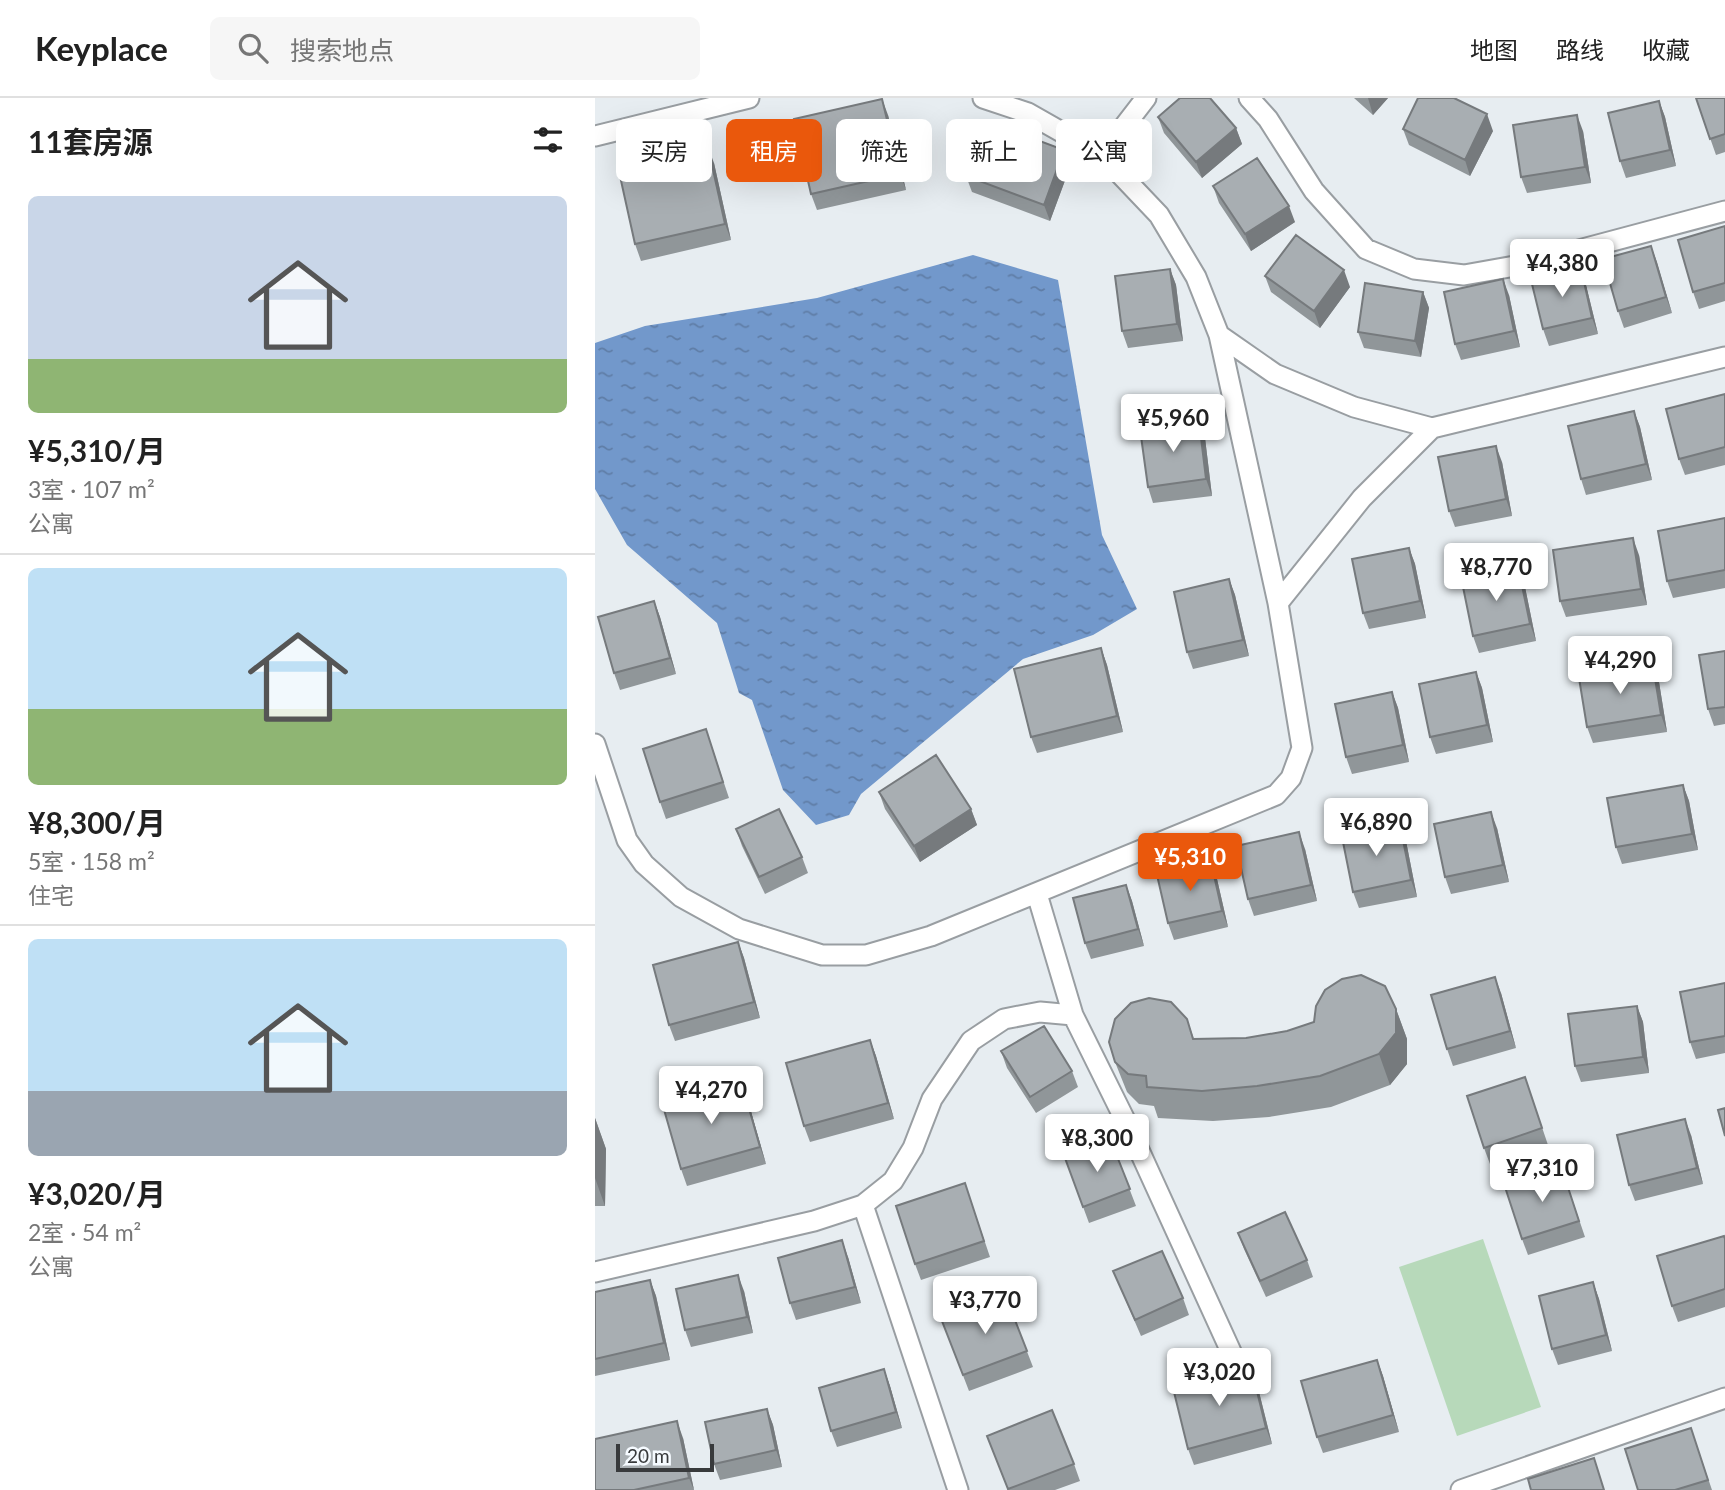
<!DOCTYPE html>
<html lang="zh">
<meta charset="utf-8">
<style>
body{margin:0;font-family:Lato,"Noto Sans SC",sans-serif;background:#f6f6f6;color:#222;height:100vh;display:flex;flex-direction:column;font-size:26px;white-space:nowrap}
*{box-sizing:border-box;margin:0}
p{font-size:23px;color:#767676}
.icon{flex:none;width:38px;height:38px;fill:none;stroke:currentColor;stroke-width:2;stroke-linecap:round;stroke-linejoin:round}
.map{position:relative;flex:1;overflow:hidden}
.side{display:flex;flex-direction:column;background:#fff;width:595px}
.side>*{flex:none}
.banner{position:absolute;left:21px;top:21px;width:665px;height:63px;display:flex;gap:14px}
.scale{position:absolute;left:21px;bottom:18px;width:98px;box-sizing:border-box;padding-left:7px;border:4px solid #383a3c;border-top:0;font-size:19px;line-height:24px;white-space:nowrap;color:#383a3c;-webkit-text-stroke:5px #f5faff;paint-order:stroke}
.price{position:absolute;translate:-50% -60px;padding:0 16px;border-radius:7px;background:#fff;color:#222;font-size:23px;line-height:46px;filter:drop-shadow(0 2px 4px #0008)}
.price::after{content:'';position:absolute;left:50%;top:42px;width:21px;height:16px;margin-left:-10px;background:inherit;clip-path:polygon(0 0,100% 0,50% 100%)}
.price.on{background:#ea580c;color:#fff}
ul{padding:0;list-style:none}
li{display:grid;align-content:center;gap:14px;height:371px;padding:0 28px}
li+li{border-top:2px solid #e0e0e0}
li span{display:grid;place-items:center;height:217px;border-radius:10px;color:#555}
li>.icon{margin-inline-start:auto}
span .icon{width:126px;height:126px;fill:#fffc;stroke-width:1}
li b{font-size:30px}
h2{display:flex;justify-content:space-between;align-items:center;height:84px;padding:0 28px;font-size:30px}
.pill{padding:0 24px;border-radius:10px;background:#fff;box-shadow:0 7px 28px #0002;font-size:24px;line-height:63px}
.pill.on{background:#ea580c;color:#fff}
header{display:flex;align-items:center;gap:42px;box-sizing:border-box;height:98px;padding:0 35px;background:#fff;border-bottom:2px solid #e0e0e0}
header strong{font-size:33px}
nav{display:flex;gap:38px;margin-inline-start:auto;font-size:24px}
.search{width:490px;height:63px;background:#f6f6f6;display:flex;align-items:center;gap:18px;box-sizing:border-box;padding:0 24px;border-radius:10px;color:#767676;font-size:26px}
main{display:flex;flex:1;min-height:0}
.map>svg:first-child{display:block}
.pitch{fill:#b7d9ba}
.water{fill:url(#water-ripples)}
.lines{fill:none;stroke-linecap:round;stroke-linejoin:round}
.service-casing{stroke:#999ea2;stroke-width:23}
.service{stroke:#fff;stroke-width:19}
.wall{fill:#909699}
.shaded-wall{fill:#767a7d}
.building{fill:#a8aeb2;stroke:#767a7d;stroke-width:2}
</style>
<header>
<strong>Keyplace</strong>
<div class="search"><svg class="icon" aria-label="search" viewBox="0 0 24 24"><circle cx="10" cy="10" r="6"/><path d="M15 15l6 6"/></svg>搜索地点</div>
<nav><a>地图</a><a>路线</a><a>收藏</a></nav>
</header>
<main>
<section class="side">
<h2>11套房源<svg class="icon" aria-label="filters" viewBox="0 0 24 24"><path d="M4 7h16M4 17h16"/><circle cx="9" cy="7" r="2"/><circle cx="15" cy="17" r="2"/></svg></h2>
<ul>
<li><span style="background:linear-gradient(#c9d6e8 75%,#8fb573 0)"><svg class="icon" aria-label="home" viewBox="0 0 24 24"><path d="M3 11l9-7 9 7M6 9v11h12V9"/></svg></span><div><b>¥5,310/月</b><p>3室 · 107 m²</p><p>公寓</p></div></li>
<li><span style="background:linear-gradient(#bfe0f5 65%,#8fb573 0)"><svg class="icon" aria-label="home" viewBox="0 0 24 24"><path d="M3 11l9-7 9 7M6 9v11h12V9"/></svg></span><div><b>¥8,300/月</b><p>5室 · 158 m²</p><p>住宅</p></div></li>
<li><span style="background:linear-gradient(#bfe0f5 70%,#9aa5b1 0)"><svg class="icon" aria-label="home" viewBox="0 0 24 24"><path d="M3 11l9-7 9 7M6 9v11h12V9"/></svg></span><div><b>¥3,020/月</b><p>2室 · 54 m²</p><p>公寓</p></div></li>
</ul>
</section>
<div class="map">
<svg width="1130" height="1392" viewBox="0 0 1130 1392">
<defs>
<pattern id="water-ripples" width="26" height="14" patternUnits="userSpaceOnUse" patternTransform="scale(1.75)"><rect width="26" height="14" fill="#7298cb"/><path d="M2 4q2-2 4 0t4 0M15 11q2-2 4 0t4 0" fill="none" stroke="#5f7da6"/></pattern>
</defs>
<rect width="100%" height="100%" fill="#e7edf1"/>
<!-- pitch -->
<path class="pitch" d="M 888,1141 L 946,1309 L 862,1338 L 804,1169 Z"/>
<!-- water -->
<path class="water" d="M 378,157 L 463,182 L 507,437 L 542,511 L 498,537 L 428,561 L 266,696 L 254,717 L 221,727 L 188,692 L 157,602 L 144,595 L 122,525 L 32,447 L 0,391 L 0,245 L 50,228 L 222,200 Z"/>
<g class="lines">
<!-- service casing -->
<g class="service-casing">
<path id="service" d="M 654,0 L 673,21 L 719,93 L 771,151 L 819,171 L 869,177 L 931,166 L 1130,113
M 0,38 L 154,0
M 507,57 L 551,0
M 624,237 L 680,276 L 759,309 L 837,330 L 1130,259
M 683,505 L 767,400 L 837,330
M 0,646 L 32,742 L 49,766 L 86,799 L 144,831 L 227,857 L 271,857 L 336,838 L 681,697 L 696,680 L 707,650 L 683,505 L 624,237 L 601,179 L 564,117 L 507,57 L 433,15 L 388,0
M 442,796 L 478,917 L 534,1030 L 638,1258
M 268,1107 L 363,1392
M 0,1174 L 219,1123 L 268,1107 L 298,1083 L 318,1050 L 337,1001 L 376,943 L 409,921 L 445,914 L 478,917
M 866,1392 L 1130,1300"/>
</g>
<!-- service -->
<use href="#service" class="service"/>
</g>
<!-- wall -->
<path class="wall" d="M 759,0 L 793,0 L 778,17 Z
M 1101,0 L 1130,0 L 1130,54 L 1121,57 Z
M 1064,3 L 1070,19 L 1081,68 L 1031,80 L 1025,63 Z
M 293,17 L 311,92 L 222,112 L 216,96 Z
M 563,19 L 641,30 L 647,46 L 607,80 L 569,35 Z
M 808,31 L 898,33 L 875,78 L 814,47 Z
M 988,33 L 996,85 L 932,95 L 926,79 Z
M 119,65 L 136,142 L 46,163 L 40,146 Z
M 475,69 L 455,123 L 377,94 L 371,78 Z
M 618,88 L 700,124 L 656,153 L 624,105 Z
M 1130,128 L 1130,203 L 1104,211 L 1098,194 Z
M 1056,148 L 1077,215 L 1029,230 L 1023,213 Z
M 575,171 L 581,187 L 588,243 L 533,250 L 527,233 Z
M 670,178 L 755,189 L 725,230 L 676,194 Z
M 991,187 L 1003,236 L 954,248 L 948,231 Z
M 828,194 L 834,210 L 826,259 L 769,250 L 763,234 Z
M 914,197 L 925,249 L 866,262 L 860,246 Z
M 1130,296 L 1130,367 L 1090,377 L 1084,361 Z
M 1039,313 L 1045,329 L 1057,382 L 991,397 L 986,381 Z
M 610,340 L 617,398 L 558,405 L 553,389 Z
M 907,364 L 917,418 L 860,429 L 854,413 Z
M 1130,420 L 1130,490 L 1078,500 L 1072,483 Z
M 814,450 L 820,466 L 831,520 L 774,531 L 768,515 Z
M 1044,457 L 1052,507 L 971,519 L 965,503 Z
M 634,481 L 640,497 L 654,558 L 598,571 L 592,554 Z
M 930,489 L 941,543 L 884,555 L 878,538 Z
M 59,503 L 65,519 L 81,576 L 25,592 L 19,575 Z
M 506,550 L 512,567 L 528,634 L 442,655 L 436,639 Z
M 1130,553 L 1130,626 L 1119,628 L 1113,611 Z
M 1058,568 L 1064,584 L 1072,634 L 998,645 L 992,629 Z
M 881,574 L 887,590 L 898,644 L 841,656 L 835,639 Z
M 797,594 L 803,610 L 814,664 L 757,676 L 751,659 Z
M 111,631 L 134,700 L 71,721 L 65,704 Z
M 1088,687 L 1094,703 L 1103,752 L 1027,766 L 1021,749 Z
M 284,694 L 376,711 L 382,727 L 325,764 L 290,711 Z
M 805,727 L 811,743 L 822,799 L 764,810 L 758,794 Z
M 902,730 L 914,784 L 856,796 L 850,779 Z
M 141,731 L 207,759 L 213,775 L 170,796 L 147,748 Z
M 710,751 L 722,803 L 659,818 L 653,801 Z
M 616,764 L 622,781 L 633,829 L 579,842 L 573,825 Z
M 531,787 L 537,803 L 549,848 L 496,861 L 490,845 Z
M 143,844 L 149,860 L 165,920 L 80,943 L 74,927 Z
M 1130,885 L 1130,955 L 1101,961 L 1095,944 Z
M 906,895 L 921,950 L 858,968 L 852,951 Z
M 1042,908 L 1048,924 L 1054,975 L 986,984 L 980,968 Z
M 801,911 L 812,941 L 812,966 L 795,987 L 736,1009 L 674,1019 L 618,1023 L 563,1020 L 559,1008 L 544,1006 L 532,994 L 520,964 L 592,921 L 599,941 L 651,940 L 692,933 Z
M 275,942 L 281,958 L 299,1021 L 215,1044 L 209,1028 Z
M 406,953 L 477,973 L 483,989 L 441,1015 L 412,970 Z
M 930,979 L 953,1047 L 895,1066 L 889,1050 Z
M 147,986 L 153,1003 L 171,1066 L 92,1088 L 86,1071 Z
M 0,1020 L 11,1051 L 10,1108 L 0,1108 Z
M 1096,1037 L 1108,1086 L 1040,1103 L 1034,1087 Z
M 516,1043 L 541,1108 L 494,1125 L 470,1060 Z
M 967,1071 L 990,1139 L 933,1157 L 927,1141 Z
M 370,1085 L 395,1159 L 326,1182 L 320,1166 Z
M 643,1135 L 712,1162 L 718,1179 L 671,1199 L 649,1151 Z
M 1130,1141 L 1130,1209 L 1083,1224 L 1077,1208 Z
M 253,1159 L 266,1205 L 201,1222 L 195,1205 Z
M 518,1173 L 588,1200 L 594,1217 L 546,1238 Z
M 55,1182 L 61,1198 L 75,1262 L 0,1278 L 0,1194 Z
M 998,1184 L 1004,1201 L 1017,1253 L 963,1267 L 957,1251 Z
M 149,1193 L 158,1235 L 96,1249 L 90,1232 Z
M 411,1199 L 438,1269 L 374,1293 L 347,1223 Z
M 782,1262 L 788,1278 L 804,1334 L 728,1355 L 722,1339 Z
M 289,1271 L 295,1288 L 307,1330 L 242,1349 L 236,1333 Z
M 662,1286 L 677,1346 L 599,1367 L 593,1351 Z
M 172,1311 L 178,1327 L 187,1369 L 125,1382 L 119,1366 Z
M 1096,1330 L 1117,1392 L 1043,1392 Z
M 392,1338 L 479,1366 L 485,1383 L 460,1392 L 413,1392 Z
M 88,1340 L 99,1392 L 0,1392 Z"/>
<!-- shaded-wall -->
<path class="shaded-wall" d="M 773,0 L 793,0 L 778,17 Z
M 287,1 L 293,17 L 311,92 L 305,76 Z
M 1064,3 L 1070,19 L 1081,68 L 1075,52 Z
M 892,16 L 898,33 L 875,78 L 870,62 Z
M 982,17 L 988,33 L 996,85 L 990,69 Z
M 641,30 L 647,46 L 607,80 L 601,64 Z
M 113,49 L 119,65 L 136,142 L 130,126 Z
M 469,52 L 475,69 L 455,123 L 449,107 Z
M 694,108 L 700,124 L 656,153 L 650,136 Z
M 1056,148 L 1062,164 L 1077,215 L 1071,199 Z
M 986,170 L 991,187 L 1003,236 L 997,220 Z
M 575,171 L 581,187 L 588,243 L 582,226 Z
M 749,172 L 755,189 L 725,230 L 719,213 Z
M 908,181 L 914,197 L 925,249 L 919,233 Z
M 828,194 L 834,210 L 826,259 L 820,243 Z
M 1039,313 L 1045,329 L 1057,382 L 1051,366 Z
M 604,323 L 610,340 L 617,398 L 611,381 Z
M 901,348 L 907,364 L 917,418 L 911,401 Z
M 1038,440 L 1044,457 L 1052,507 L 1046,491 Z
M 814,450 L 820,466 L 831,520 L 825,503 Z
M 924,473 L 930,489 L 941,543 L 935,526 Z
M 634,481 L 640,497 L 654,558 L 648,542 Z
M 59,503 L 65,519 L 81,576 L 75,560 Z
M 506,550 L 512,567 L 528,634 L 522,618 Z
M 1058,568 L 1064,584 L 1072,634 L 1066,617 Z
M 881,574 L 887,590 L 898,644 L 892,627 Z
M 797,594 L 803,610 L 814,664 L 808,647 Z
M 1088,687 L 1094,703 L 1103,752 L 1097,736 Z
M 376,711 L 382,727 L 325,764 L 319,748 Z
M 896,714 L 902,730 L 914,784 L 908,767 Z
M 805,727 L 811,743 L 822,799 L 816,782 Z
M 704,734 L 710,751 L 722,803 L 716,787 Z
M 616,764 L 622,781 L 633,829 L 627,813 Z
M 531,787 L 537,803 L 549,848 L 543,831 Z
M 143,844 L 149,860 L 165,920 L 159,904 Z
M 900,879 L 906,895 L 921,950 L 915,933 Z
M 1042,908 L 1048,924 L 1054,975 L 1048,959 Z
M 801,911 L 812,941 L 812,966 L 795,987 L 784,956 Z
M 275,942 L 281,958 L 299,1021 L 293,1005 Z
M 147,986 L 153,1003 L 171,1066 L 165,1049 Z
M 0,1020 L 11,1051 L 10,1108 L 0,1080 Z
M 1090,1021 L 1096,1037 L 1108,1086 L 1102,1070 Z
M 247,1142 L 253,1159 L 266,1205 L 260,1189 Z
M 143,1177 L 149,1193 L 158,1235 L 152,1219 Z
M 55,1182 L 61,1198 L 75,1262 L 69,1245 Z
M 998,1184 L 1004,1201 L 1017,1253 L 1011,1237 Z
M 782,1262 L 788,1278 L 804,1334 L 798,1317 Z
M 656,1269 L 662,1286 L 677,1346 L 671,1330 Z
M 289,1271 L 295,1288 L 307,1330 L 301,1314 Z
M 172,1311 L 178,1327 L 187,1369 L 181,1352 Z
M 82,1323 L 88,1340 L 99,1392 L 94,1380 Z"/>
<!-- building -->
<path class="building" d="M 585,0 L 615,0 L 641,30 L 601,64 L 563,19 Z
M 823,0 L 859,0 L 892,16 L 870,62 L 808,31 Z
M 1101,0 L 1130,0 L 1130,36 L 1115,41 Z
M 287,1 L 305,76 L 216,96 L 199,21 Z
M 1064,3 L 1075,52 L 1025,63 L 1013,15 Z
M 982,17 L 990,69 L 926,79 L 918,27 Z
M 391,23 L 469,52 L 449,107 L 371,78 Z
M 113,49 L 130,126 L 40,146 L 23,69 Z
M 662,60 L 694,108 L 650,136 L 618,88 Z
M 1130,128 L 1130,185 L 1098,194 L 1083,142 Z
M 701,137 L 749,172 L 719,213 L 670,178 Z
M 1056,148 L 1071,199 L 1023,213 L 1008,161 Z
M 986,170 L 997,220 L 948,231 L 936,182 Z
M 575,171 L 582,226 L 527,233 L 520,178 Z
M 908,181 L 919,233 L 860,246 L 849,194 Z
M 770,185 L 828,194 L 820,243 L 763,234 Z
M 1130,296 L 1130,349 L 1084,361 L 1071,311 Z
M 1039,313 L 1051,366 L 986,381 L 973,328 Z
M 604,323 L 611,381 L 553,389 L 545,331 Z
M 901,348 L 911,401 L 854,413 L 843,359 Z
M 1130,420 L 1130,472 L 1072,483 L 1063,433 Z
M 1038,440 L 1046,491 L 965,503 L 958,452 Z
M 814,450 L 825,503 L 768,515 L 757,461 Z
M 924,473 L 935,526 L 878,538 L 867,484 Z
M 634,481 L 648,542 L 592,554 L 579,494 Z
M 59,503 L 75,560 L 19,575 L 3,519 Z
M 506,550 L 522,618 L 436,639 L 419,571 Z
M 1130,553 L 1130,609 L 1113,611 L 1104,557 Z
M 1058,568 L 1066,617 L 992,629 L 984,580 Z
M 881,574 L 892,627 L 835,639 L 824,586 Z
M 797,594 L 808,647 L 751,659 L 740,606 Z
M 111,631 L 128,684 L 65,704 L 48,651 Z
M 341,657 L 376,711 L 319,748 L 284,694 Z
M 1088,687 L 1097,736 L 1021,749 L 1012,700 Z
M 184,711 L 207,759 L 164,779 L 141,731 Z
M 896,714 L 908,767 L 850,779 L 839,726 Z
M 805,727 L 816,782 L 758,794 L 747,739 Z
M 704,734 L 716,787 L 653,801 L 641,748 Z
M 616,764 L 627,813 L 573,825 L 562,777 Z
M 531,787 L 543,831 L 490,845 L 478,800 Z
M 143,844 L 159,904 L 74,927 L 58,867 Z
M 766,877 L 790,888 L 801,911 L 801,935 L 784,956 L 725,978 L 662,988 L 607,993 L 552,989 L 551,978 L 533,976 L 520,964 L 514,944 L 520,921 L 536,905 L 554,900 L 576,904 L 592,921 L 598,941 L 651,940 L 692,933 L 719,924 L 721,908 L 730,892 L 747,881 Z
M 900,879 L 915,933 L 852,951 L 836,897 Z
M 1130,885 L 1130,938 L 1095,944 L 1085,894 Z
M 1042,908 L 1048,959 L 980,968 L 973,916 Z
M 449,928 L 477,973 L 435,999 L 406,953 Z
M 275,942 L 293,1005 L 209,1028 L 191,965 Z
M 930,979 L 947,1030 L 889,1050 L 872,998 Z
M 147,986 L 165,1049 L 86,1071 L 68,1008 Z
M 1130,1010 L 1130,1038 L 1123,1012 Z
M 1090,1021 L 1102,1070 L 1034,1087 L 1022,1037 Z
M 516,1043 L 535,1091 L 488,1109 L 470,1060 Z
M 967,1071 L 984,1123 L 927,1141 L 910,1089 Z
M 370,1085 L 389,1143 L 320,1166 L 301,1108 Z
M 690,1114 L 712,1162 L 665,1183 L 643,1135 Z
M 1129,1138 L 1130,1141 L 1130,1191 L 1077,1208 L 1062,1158 Z
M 247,1142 L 260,1189 L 195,1205 L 183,1160 Z
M 567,1153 L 588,1200 L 540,1222 L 518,1173 Z
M 143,1177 L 152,1219 L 90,1232 L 81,1191 Z
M 55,1182 L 69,1245 L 0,1261 L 0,1194 Z
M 998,1184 L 1011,1237 L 957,1251 L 944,1198 Z
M 411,1199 L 432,1253 L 368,1277 L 347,1223 Z
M 782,1262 L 798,1317 L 722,1339 L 706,1283 Z
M 656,1269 L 671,1330 L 593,1351 L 578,1290 Z
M 289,1271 L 301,1314 L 236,1333 L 224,1290 Z
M 172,1311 L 181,1352 L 119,1366 L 110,1324 Z
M 457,1312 L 479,1366 L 413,1391 L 392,1338 Z
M 82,1323 L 94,1380 L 39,1392 L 0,1392 L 0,1341 Z
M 1096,1330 L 1113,1382 L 1080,1392 L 1043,1392 L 1030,1351 Z
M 999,1360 L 1009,1392 L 936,1392 L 933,1381 Z"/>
</svg>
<div class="scale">20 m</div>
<b class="price" style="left:967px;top:201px">¥4,380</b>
<b class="price" style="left:578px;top:356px">¥5,960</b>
<b class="price" style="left:901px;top:505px">¥8,770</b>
<b class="price" style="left:1025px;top:598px">¥4,290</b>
<b class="price" style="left:781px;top:760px">¥6,890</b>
<b class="price on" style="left:595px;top:795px">¥5,310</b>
<b class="price" style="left:116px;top:1028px">¥4,270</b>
<b class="price" style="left:502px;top:1076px">¥8,300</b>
<b class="price" style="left:947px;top:1106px">¥7,310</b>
<b class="price" style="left:390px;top:1238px">¥3,770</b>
<b class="price" style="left:624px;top:1310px">¥3,020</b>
<div class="banner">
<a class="pill">买房</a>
<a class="pill on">租房</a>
<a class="pill">筛选</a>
<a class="pill">新上</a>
<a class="pill">公寓</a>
</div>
</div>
</main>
